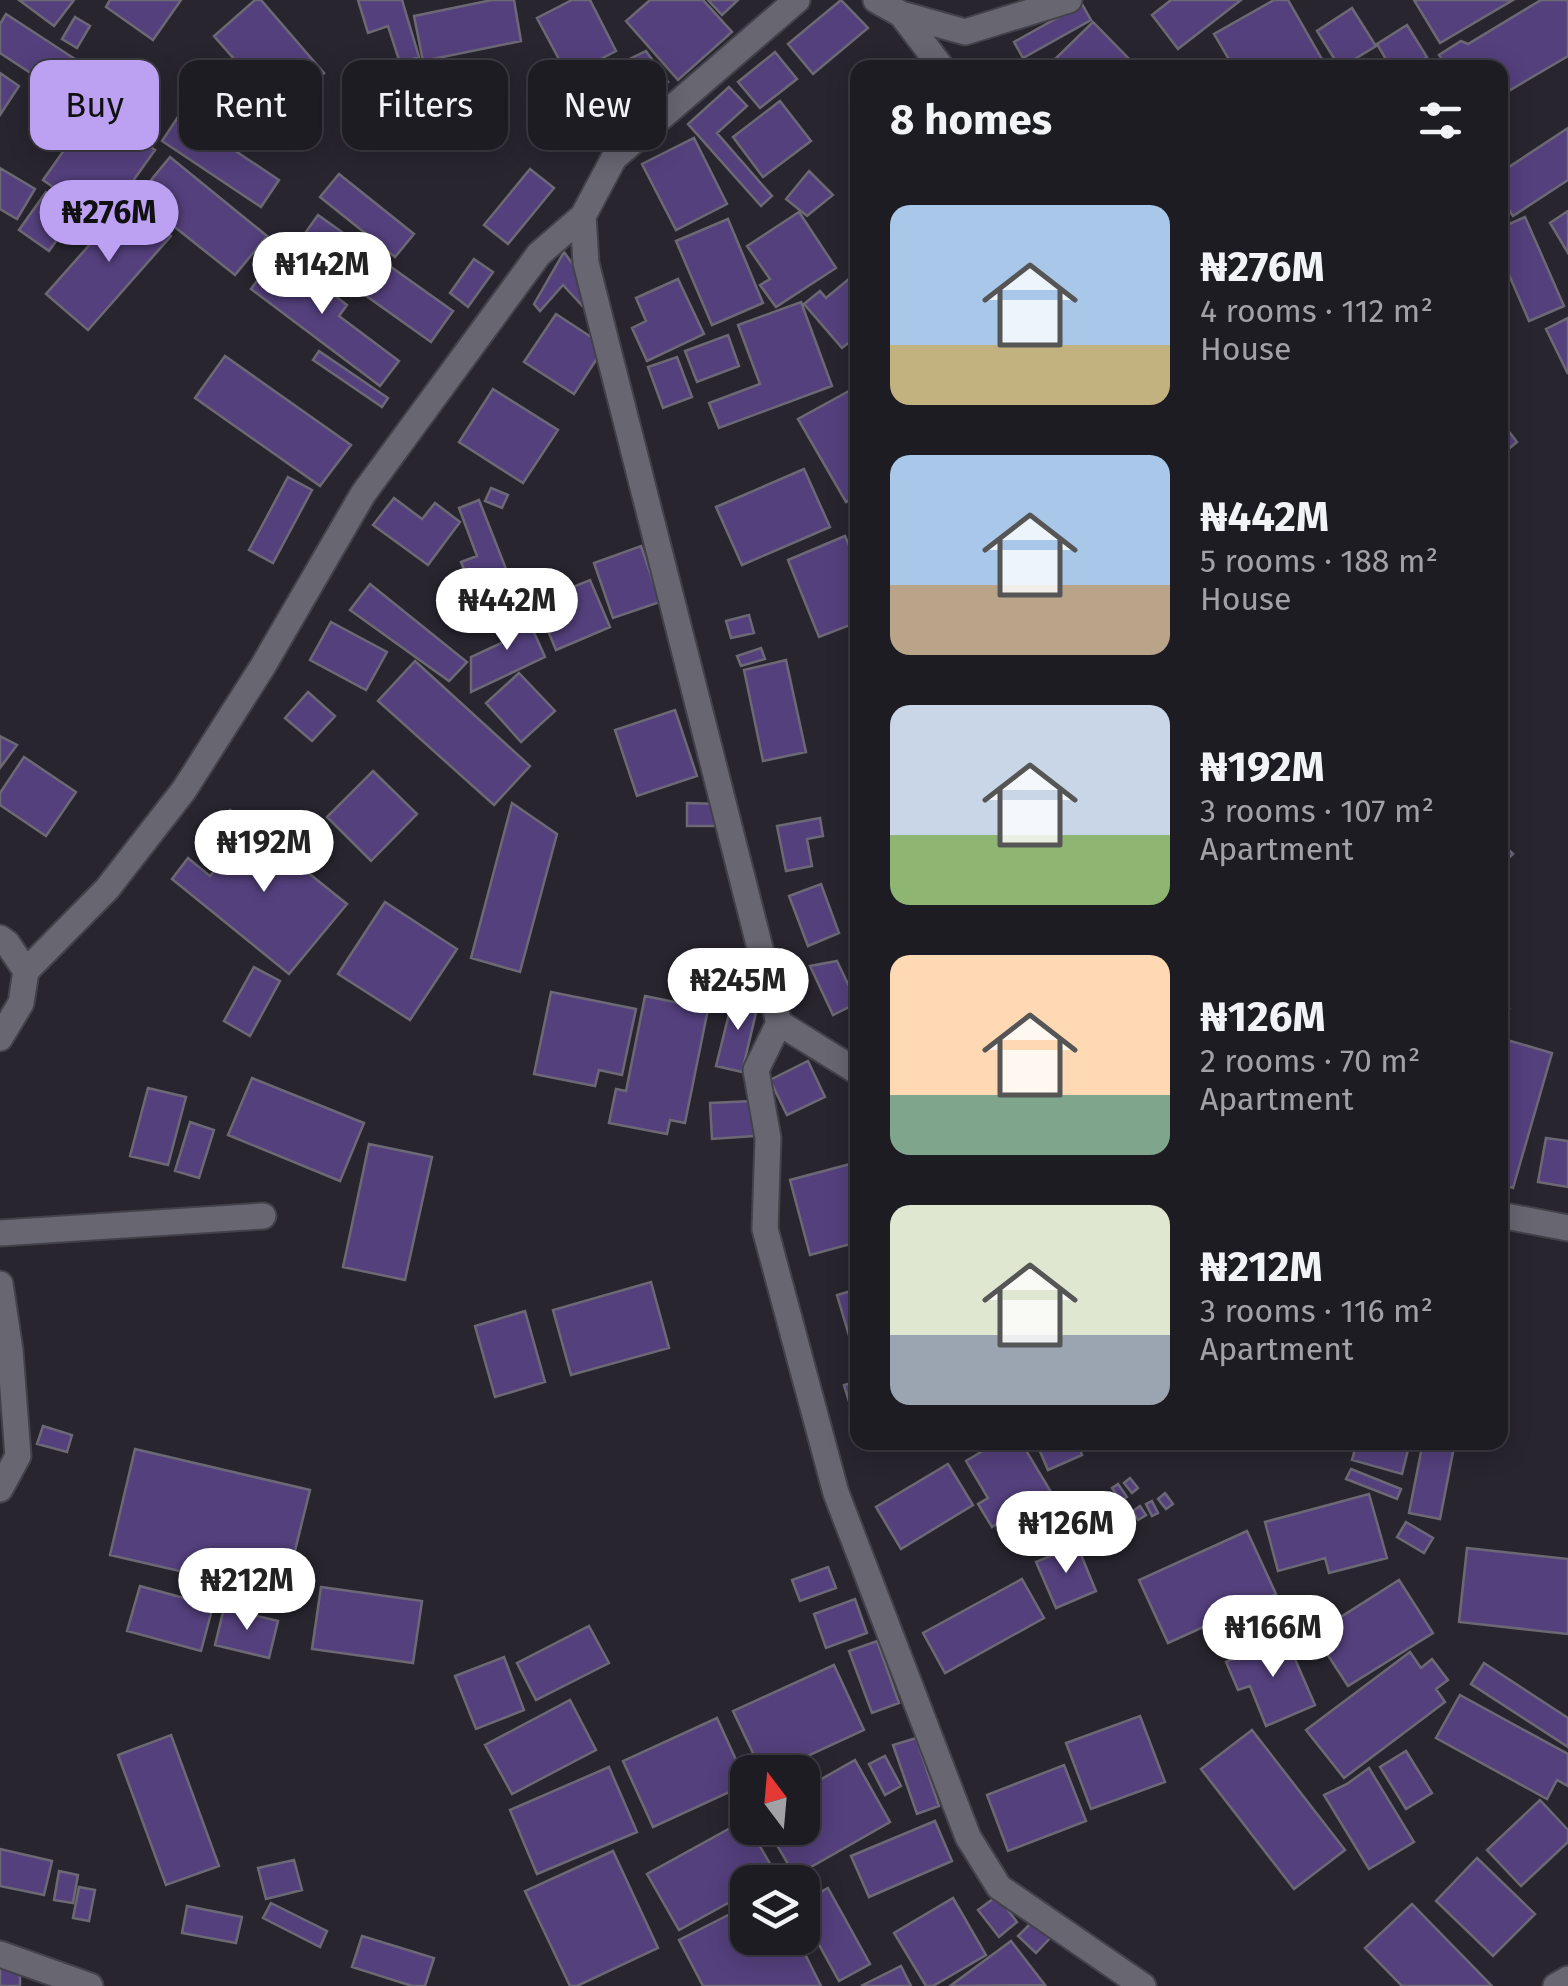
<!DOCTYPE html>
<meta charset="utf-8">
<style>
body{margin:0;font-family:"Fira Sans",sans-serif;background:#2b2930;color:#f1f3f6;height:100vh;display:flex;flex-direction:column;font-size:38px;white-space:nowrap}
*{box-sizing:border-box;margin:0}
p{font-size:32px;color:#a1a1a6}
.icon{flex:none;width:55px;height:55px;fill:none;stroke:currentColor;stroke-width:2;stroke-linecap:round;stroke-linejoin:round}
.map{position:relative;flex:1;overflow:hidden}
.sheet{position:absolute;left:850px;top:60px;width:658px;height:1390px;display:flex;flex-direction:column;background:#1e1c23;border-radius:20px;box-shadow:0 5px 25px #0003,0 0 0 2px #3c3a41}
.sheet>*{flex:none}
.guide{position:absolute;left:30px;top:60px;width:670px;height:90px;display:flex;gap:20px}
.needle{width:65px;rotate:344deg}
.tools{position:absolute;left:730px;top:1755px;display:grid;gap:20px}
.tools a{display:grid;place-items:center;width:90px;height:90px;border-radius:20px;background:#1e1c23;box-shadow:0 5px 25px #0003,0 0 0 2px #3c3a41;font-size:50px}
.price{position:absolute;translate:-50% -85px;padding:0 22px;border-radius:35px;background:#fff;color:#222;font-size:32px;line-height:65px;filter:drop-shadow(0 2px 5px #0008)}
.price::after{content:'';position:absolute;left:50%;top:60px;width:30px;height:22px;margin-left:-15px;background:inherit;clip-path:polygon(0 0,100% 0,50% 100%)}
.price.active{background:#bca0f2;color:#111}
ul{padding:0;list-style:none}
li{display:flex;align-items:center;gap:30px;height:250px;padding:0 40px}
li span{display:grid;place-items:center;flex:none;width:280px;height:200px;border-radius:20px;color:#555}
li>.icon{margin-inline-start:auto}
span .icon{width:120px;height:120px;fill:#fffc;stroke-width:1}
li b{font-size:42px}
h2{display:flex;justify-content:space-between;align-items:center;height:120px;padding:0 40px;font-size:42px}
.chip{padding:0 35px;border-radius:20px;background:#1e1c23;box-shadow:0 5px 25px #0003,0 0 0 2px #3c3a41;font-size:35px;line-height:90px}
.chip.active{background:#bca0f2;color:#111}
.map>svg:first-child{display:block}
.building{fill:#54407d;stroke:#6c6975;stroke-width:2.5}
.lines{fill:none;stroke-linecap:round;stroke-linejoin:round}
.street-casing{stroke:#434149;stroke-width:29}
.street{stroke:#686671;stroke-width:25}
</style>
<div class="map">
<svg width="1568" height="1986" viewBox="0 0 1568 1986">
<rect width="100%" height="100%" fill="#28252f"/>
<!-- building -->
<path class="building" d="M 19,0 L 74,0 L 54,26 Z
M 110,0 L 181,0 L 153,40 L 106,7 Z
M 255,0 L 261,0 L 324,73 L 293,100 L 269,73 L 256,84 L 214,36 Z
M 358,0 L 402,0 L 419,57 L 400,63 L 388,26 L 368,33 Z
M 492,0 L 514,0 L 521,41 L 423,61 L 414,16 Z
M 572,0 L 590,0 L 616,51 L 568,76 L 537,18 Z
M 650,0 L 703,0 L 732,32 L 678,80 L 626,21 Z
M 708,0 L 738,0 L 722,15 Z
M 841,0 L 868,28 L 813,74 L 788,44 Z
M 1171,0 L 1241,0 L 1178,49 L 1152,15 Z
M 1274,0 L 1288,0 L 1327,68 L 1234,68 L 1214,34 Z
M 1414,0 L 1513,0 L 1440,43 Z
M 1541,0 L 1568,0 L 1568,56 L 1500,96 L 1500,68 L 1447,68 L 1439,55 L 1461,41 L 1468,44 Z
M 1082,4 L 1091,20 L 1023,58 L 1014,42 Z
M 1352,8 L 1376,46 L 1340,68 L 1317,31 Z
M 6,14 L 75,59 L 55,89 L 0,53 L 0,24 Z
M 75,17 L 90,26 L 77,48 L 62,39 Z
M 1093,22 L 1138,68 L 1051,68 L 1049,65 Z
M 1407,25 L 1427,57 L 1410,68 L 1391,68 L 1377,44 Z
M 646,51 L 668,82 L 605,133 L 588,112 L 598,103 L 582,82 Z
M 775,52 L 797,79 L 760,108 L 738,82 Z
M 0,73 L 19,86 L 0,115 Z
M 729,87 L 747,106 L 717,133 L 772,196 L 761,206 L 688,124 Z
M 780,101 L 811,141 L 763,177 L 733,137 Z
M 94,108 L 155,150 L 103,223 L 43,180 Z
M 180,114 L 279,180 L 261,207 L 162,141 Z
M 1568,128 L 1568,180 L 1513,216 L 1500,197 L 1500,173 Z
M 694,138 L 727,204 L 676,230 L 642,164 Z
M 170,157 L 267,236 L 235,275 L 137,197 Z
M 0,168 L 35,189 L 17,219 L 0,209 Z
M 530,169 L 554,188 L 508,244 L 484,225 Z
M 809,171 L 833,195 L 807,216 L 786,199 Z
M 339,174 L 414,234 L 395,257 L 320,197 Z
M 46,192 L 76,213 L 49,251 L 19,230 Z
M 130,199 L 171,236 L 88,330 L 46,294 Z
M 1568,211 L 1568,253 L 1550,223 Z
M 799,212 L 836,268 L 776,307 L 760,285 L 770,279 L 747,246 Z
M 318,215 L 453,311 L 431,342 L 296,246 Z
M 1525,217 L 1564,306 L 1529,321 L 1500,254 L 1500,228 Z
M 728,219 L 763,303 L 712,325 L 676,241 Z
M 278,252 L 347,305 L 339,316 L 399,361 L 380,386 L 251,289 Z
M 564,252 L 585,281 L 588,312 L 563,285 L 540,311 L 534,304 Z
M 474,259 L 493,272 L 468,307 L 450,293 Z
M 850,278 L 858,287 L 858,335 L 842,348 L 804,304 L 820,291 L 826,298 Z
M 678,279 L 704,334 L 647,361 L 632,328 L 646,321 L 636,298 Z
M 801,302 L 832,386 L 719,428 L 709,403 L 760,384 L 738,325 Z
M 556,314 L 605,346 L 574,394 L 524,362 Z
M 1568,318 L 1568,374 L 1546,329 Z
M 728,335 L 739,366 L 697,382 L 685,351 Z
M 319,351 L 388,398 L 382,407 L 313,360 Z
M 225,356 L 351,445 L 320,486 L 195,398 Z
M 677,357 L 692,397 L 663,408 L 648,367 Z
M 858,386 L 858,495 L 846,502 L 798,419 Z
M 493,389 L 558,430 L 523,483 L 459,442 Z
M 1500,420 L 1517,442 L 1500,456 Z
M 804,469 L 830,527 L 742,565 L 716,507 Z
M 288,477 L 312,490 L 273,563 L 249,550 Z
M 491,488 L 508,495 L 502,508 L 485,501 Z
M 394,498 L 422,519 L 435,503 L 460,522 L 428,565 L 373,525 Z
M 479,500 L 519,602 L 483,616 L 461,562 L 477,556 L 459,508 Z
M 845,536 L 858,566 L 858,622 L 819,637 L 788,560 Z
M 641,546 L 660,602 L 613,618 L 594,563 Z
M 590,580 L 610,627 L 556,650 L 536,602 Z
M 370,584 L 467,662 L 449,681 L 350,610 Z
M 524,610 L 545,657 L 471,692 L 471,657 L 510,639 L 502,621 Z
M 749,615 L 754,633 L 731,638 L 726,621 Z
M 331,622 L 387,652 L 366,690 L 310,660 Z
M 761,648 L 765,659 L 741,666 L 737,656 Z
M 786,660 L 806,752 L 763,761 L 744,670 Z
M 415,661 L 530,766 L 494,805 L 378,701 Z
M 519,673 L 555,711 L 521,742 L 486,703 Z
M 308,692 L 335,716 L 312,741 L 285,718 Z
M 675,710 L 697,776 L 637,796 L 615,730 Z
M 0,736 L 17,745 L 0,768 Z
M 24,757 L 76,792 L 46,836 L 0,805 L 0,793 Z
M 373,771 L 417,814 L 371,861 L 327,817 Z
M 512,803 L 557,834 L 520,972 L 471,958 Z
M 687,803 L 718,804 L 718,826 L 687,826 Z
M 230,810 L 347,904 L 289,974 L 172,879 L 188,858 L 210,876 L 236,845 L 215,828 Z
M 820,818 L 823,836 L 807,839 L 812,866 L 786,871 L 777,826 Z
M 1500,841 L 1513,854 L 1500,866 Z
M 821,884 L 839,933 L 808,946 L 789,896 Z
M 385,902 L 457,949 L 410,1020 L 338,974 Z
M 837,961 L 857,1003 L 833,1015 L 810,966 Z
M 254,967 L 280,981 L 250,1036 L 224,1021 Z
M 551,992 L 636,1009 L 622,1075 L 599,1070 L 595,1086 L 534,1074 Z
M 734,994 L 759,1000 L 742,1072 L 716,1066 Z
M 645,996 L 708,1009 L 685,1123 L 670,1120 L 667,1134 L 609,1123 L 616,1089 L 626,1091 Z
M 1500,1005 L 1509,1009 L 1500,1033 Z
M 1507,1040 L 1552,1053 L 1513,1188 L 1500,1184 L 1500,1064 Z
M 808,1061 L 825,1097 L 787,1115 L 770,1080 Z
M 252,1078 L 364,1123 L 340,1181 L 228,1135 Z
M 148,1088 L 186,1097 L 168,1165 L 130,1156 Z
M 752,1101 L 754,1136 L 712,1139 L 710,1103 Z
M 190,1122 L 214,1130 L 199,1178 L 175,1171 Z
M 1546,1138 L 1568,1141 L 1568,1187 L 1538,1182 Z
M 369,1144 L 432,1157 L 405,1280 L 343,1267 Z
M 850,1164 L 858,1182 L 858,1242 L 810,1255 L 790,1180 Z
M 651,1282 L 669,1348 L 571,1375 L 553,1310 Z
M 858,1289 L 858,1359 L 856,1359 L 837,1295 Z
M 525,1311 L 545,1382 L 495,1397 L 475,1326 Z
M 858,1381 L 858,1431 L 844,1385 Z
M 43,1426 L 72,1435 L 67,1452 L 37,1444 Z
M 998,1442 L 1021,1442 L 1051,1492 L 992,1527 L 978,1504 L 988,1498 L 966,1461 Z
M 1036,1442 L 1077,1442 L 1082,1455 L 1048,1470 Z
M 1357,1442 L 1410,1442 L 1402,1474 L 1352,1460 Z
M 1423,1442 L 1455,1442 L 1440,1519 L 1409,1513 Z
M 135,1449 L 310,1490 L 284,1595 L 110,1555 Z
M 948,1464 L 973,1505 L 901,1549 L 876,1507 Z
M 1351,1469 L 1401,1489 L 1397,1499 L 1346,1479 Z
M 1130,1478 L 1138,1488 L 1132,1493 L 1124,1483 Z
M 1118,1484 L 1127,1497 L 1121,1501 L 1112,1488 Z
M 1165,1493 L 1173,1504 L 1166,1509 L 1158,1499 Z
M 1369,1494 L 1387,1558 L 1329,1573 L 1325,1558 L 1278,1571 L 1265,1522 Z
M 1152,1501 L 1158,1513 L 1152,1516 L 1146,1504 Z
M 1140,1506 L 1146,1515 L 1138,1520 L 1133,1511 Z
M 1406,1522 L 1433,1538 L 1424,1553 L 1397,1537 Z
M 1247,1531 L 1276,1594 L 1168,1643 L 1139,1580 Z
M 1077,1545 L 1096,1591 L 1056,1608 L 1036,1562 Z
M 1467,1548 L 1568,1559 L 1568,1634 L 1459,1622 Z
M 828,1567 L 836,1588 L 800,1601 L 792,1580 Z
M 1022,1579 L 1044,1618 L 945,1673 L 923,1633 Z
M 1399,1580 L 1433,1633 L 1348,1686 L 1314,1634 Z
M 140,1586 L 213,1606 L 201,1651 L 127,1631 Z
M 321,1587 L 422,1601 L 413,1663 L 312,1649 Z
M 855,1599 L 867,1633 L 826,1648 L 814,1614 Z
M 224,1608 L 278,1621 L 269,1658 L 215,1645 Z
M 589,1626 L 609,1663 L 536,1700 L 517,1663 Z
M 1285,1636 L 1315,1705 L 1266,1726 L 1250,1686 L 1238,1690 L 1226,1662 Z
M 877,1641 L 899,1703 L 872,1713 L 849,1651 Z
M 1410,1652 L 1421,1668 L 1432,1659 L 1448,1680 L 1436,1689 L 1445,1702 L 1344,1778 L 1306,1730 Z
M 504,1657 L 524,1710 L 476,1729 L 455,1676 Z
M 1484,1663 L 1568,1718 L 1568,1747 L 1471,1684 Z
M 834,1665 L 864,1730 L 773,1772 L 762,1772 L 733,1711 Z
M 1460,1695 L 1568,1754 L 1568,1786 L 1557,1780 L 1547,1799 L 1436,1738 Z
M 570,1700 L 596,1750 L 512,1794 L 485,1745 Z
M 1140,1716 L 1165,1782 L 1091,1809 L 1066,1743 Z
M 717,1718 L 747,1784 L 653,1827 L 623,1761 Z
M 1252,1730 L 1345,1850 L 1294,1889 L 1201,1769 Z
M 171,1735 L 219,1866 L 166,1885 L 118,1755 Z
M 916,1738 L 939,1806 L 917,1814 L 893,1745 Z
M 1406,1751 L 1432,1793 L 1406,1809 L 1380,1767 Z
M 885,1756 L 901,1786 L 885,1795 L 869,1764 Z
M 855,1760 L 890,1822 L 795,1876 L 767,1828 L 802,1828 L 802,1790 Z
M 1064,1765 L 1086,1821 L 1008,1851 L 987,1795 Z
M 609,1767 L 637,1832 L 537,1874 L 510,1810 Z
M 1369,1768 L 1414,1842 L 1369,1869 L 1324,1795 L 1347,1784 Z
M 1540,1800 L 1568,1830 L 1568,1842 L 1521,1886 L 1487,1850 Z
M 745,1820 L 777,1876 L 765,1882 L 748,1882 L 748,1892 L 679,1930 L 647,1874 Z
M 935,1821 L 952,1861 L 869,1897 L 851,1856 Z
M 0,1849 L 52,1861 L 44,1895 L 0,1886 Z
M 613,1851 L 658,1948 L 577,1986 L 570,1986 L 525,1891 Z
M 1477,1858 L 1535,1914 L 1493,1956 L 1436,1901 Z
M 294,1860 L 302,1890 L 266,1899 L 258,1868 Z
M 59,1871 L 78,1875 L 73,1903 L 54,1900 Z
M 79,1887 L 95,1890 L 89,1921 L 73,1918 Z
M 828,1888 L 870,1964 L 839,1981 L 802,1914 L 802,1902 Z
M 997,1896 L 1017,1922 L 999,1937 L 978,1910 Z
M 953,1898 L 986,1955 L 933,1986 L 926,1986 L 894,1933 Z
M 271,1903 L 327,1931 L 320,1947 L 263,1918 Z
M 1412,1904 L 1492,1986 L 1402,1986 L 1365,1948 Z
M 748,1905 L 748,1938 L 797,1938 L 821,1986 L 703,1986 L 679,1940 Z
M 187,1906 L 242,1917 L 236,1943 L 182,1933 Z
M 1034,1920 L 1051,1937 L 1036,1953 L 1018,1936 Z
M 362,1936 L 434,1958 L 425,1986 L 412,1986 L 352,1967 Z
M 1011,1941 L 1045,1985 L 950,1986 Z
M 0,1966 L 20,1968 L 20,1986 L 0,1986 Z
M 901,1966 L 911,1986 L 861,1986 Z"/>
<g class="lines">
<!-- street casing -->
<g class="street-casing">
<path id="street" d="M 876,0 L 901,14 L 965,32 L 1069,0
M 901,14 L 942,68
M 583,216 L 586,263 L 779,1023 L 756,1070 L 768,1138 L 765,1229 L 836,1493 L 968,1837 L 999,1887 L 1143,1986
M 0,938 L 7,943 L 26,971 L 21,1003 L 0,1038
M 26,971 L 107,889 L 184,790 L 263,666 L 363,494 L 539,254 L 583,216 L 614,158 L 797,0
M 779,1023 L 858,1072
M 1500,1215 L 1568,1228
M 0,1233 L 263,1216
M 0,1284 L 10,1350 L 18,1456 L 0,1489
M 0,1954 L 90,1986
M 1556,1986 L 1568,1979"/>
</g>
<!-- street -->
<use href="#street" class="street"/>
</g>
</svg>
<div class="tools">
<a><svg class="needle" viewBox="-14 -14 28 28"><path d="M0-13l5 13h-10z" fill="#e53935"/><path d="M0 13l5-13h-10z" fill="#a1a1a6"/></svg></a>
<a><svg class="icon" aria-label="layers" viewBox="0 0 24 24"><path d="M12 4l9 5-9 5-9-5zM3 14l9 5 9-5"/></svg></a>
</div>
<b class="price active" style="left:109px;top:265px">₦276M</b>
<b class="price" style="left:322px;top:317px">₦142M</b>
<b class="price" style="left:507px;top:653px">₦442M</b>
<b class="price" style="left:264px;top:895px">₦192M</b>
<b class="price" style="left:738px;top:1033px">₦245M</b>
<b class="price" style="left:1066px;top:1576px">₦126M</b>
<b class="price" style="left:247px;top:1633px">₦212M</b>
<b class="price" style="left:1273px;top:1680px">₦166M</b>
<div class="guide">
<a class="chip active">Buy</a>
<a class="chip">Rent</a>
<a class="chip">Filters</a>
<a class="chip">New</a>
</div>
<section class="sheet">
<h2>8 homes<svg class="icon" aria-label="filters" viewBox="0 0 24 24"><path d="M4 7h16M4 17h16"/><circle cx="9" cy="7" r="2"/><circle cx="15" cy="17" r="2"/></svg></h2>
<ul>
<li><span style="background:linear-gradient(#a9c7e8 70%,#c2b280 0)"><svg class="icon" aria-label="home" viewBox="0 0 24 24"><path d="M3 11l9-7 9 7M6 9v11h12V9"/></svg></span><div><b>₦276M</b><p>4 rooms · 112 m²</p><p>House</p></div></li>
<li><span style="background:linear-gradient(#a9c7e8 65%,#b9a48a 0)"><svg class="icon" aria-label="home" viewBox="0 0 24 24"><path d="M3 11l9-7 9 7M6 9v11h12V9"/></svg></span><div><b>₦442M</b><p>5 rooms · 188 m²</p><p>House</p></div></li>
<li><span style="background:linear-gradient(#c9d6e8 65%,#8fb573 0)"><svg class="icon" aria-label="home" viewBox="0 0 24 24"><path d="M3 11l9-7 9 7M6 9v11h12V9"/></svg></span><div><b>₦192M</b><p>3 rooms · 107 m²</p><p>Apartment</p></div></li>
<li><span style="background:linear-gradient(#ffd9b3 70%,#7fa58c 0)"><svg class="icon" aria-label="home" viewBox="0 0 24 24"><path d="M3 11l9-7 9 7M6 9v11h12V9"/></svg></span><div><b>₦126M</b><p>2 rooms · 70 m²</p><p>Apartment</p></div></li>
<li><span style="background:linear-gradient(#dfe7d0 65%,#9aa5b1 0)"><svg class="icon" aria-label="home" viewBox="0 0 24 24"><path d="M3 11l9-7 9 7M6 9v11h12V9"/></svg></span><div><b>₦212M</b><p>3 rooms · 116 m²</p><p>Apartment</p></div></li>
</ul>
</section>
</div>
